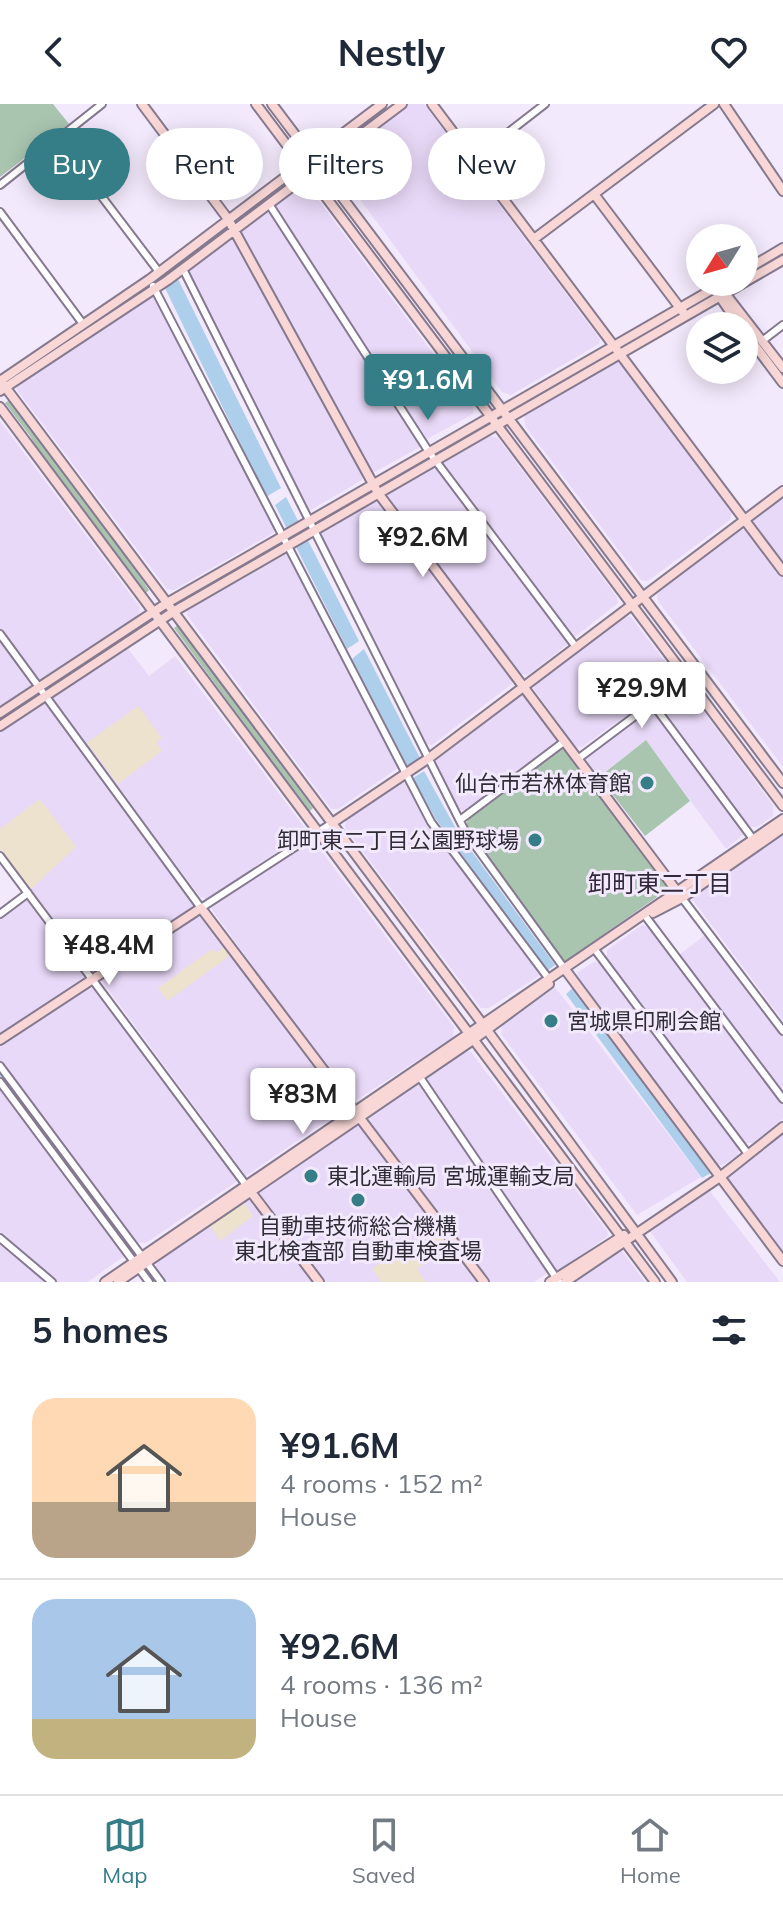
<!DOCTYPE html>
<meta charset="utf-8">
<style>
body{margin:0;font-family:Mulish,"Noto Sans JP",sans-serif;background:#f2f2f3;color:#1f2937;height:100vh;display:flex;flex-direction:column;font-size:30px;white-space:nowrap}
*{box-sizing:border-box;margin:0}
p{font-size:26px;color:#747a83}
.icon{flex:none;width:44px;height:44px;fill:none;stroke:currentColor;stroke-width:2;stroke-linecap:round;stroke-linejoin:round}
.map{position:relative;height:1178px;overflow:hidden}
.side{display:flex;flex-direction:column;background:#fff;flex:1}
.side>*{flex:none}
.top-card{position:absolute;left:24px;top:24px;width:736px;height:72px;display:flex;gap:16px}
.needle{width:52px;rotate:233deg}
.controls{position:absolute;left:686px;top:120px;display:grid;gap:16px}
.controls a{display:grid;place-items:center;width:72px;height:72px;border-radius:50%;background:#fff;box-shadow:0 4px 20px #0003;font-size:40px}
.price{position:absolute;translate:-50% -68px;padding:0 18px;border-radius:8px;background:#fff;color:#222;font-size:26px;line-height:52px;filter:drop-shadow(0 2px 4px #0008)}
.price::after{content:'';position:absolute;left:50%;top:48px;width:24px;height:18px;margin-left:-12px;background:inherit;clip-path:polygon(0 0,100% 0,50% 100%)}
.price.current{background:#357d87;color:#fff}
ul{padding:0;list-style:none}
li{display:flex;align-items:center;gap:24px;height:200px;padding:0 32px}
li+li{border-top:2px solid #e0e1e3}
li span{display:grid;place-items:center;flex:none;width:224px;height:160px;border-radius:24px;color:#555}
li>.icon{margin-inline-start:auto}
span .icon{width:96px;height:96px;fill:#fffc;stroke-width:1}
li b{font-size:34px}
h2{display:flex;justify-content:space-between;align-items:center;height:96px;padding:0 32px;font-size:34px}
.pill{padding:0 28px;border-radius:36px;background:#fff;box-shadow:0 4px 20px #0003;font-size:28px;line-height:72px}
.pill.current{background:#357d87;color:#fff}
header{display:flex;justify-content:space-between;align-items:center;height:104px;padding:0 32px;background:#fff;font-size:36px;font-weight:700}
.tab-bar{display:flex;justify-content:space-around;align-items:center;height:112px;border-top:2px solid #e0e1e3;background:#fff;font-size:22px;color:#747a83}
.tab-bar a{display:grid;justify-items:center;gap:4px}
.tab-bar .current{color:#357d87}
.map>svg:first-child{display:block}
.built{fill:#e9d9f8}
.industrial{fill:#ede2cd}
.green{fill:#a9c5b0}
.water{fill:#aecfeb}
.lines{fill:none;stroke-linecap:round;stroke-linejoin:round}
.stream{stroke:#aecfeb;stroke-width:2}
.street-casing{stroke:#85798f;stroke-width:10}
.secondary-casing{stroke:#85798f;stroke-width:12}
.street{stroke:#fff;stroke-width:6}
.secondary{stroke:#f8d7d6;stroke-width:8}
.poi-dot{fill:#357d87;stroke:#f3e9fc;stroke-width:3}
.labels{text-anchor:middle;stroke-width:6;stroke-linejoin:round;paint-order:stroke}
.poi-label{font-size:22px;fill:#302c35;stroke:#f3e9fc;text-anchor:end}
.neighbourhood-label{font-size:24px;fill:#32283a;stroke:#f3e9fc}
</style>
<header><svg class="icon" aria-label="back" viewBox="0 0 24 24"><path d="M15 5l-7 7 7 7"/></svg>Nestly<svg class="icon" aria-label="heart" viewBox="0 0 24 24"><path d="M12 20l-8-8c-3-5 5-10 8-4 3-6 11-1 8 4z"/></svg></header>
<div class="map">
<svg width="783" height="1178" viewBox="0 0 783 1178">
<rect width="100%" height="100%" fill="#f3e9fc"/>
<!-- built -->
<path class="built" d="M 406,0 L 424,0 L 600,235 L 599,240 L 511,291 L 502,288 L 334,60 L 335,54 Z
M 298,80 L 308,82 L 473,303 L 473,310 L 427,335 L 274,101 L 276,98 Z
M 263,107 L 271,109 L 420,339 L 420,343 L 375,368 L 371,367 L 242,131 L 243,122 Z
M 226,134 L 234,136 L 363,371 L 362,376 L 311,406 L 306,404 L 189,170 L 191,162 Z
M 153,190 L 274,424 L 273,429 L 174,486 L 167,485 L 17,286 L 16,278 Z
M 615,258 L 622,260 L 732,409 L 730,416 L 648,477 L 641,476 L 525,322 L 524,310 Z
M 0,317 L 140,503 L 139,511 L 43,576 L 37,575 L 0,525 Z
M 487,331 L 498,334 L 617,493 L 618,499 L 575,533 L 444,360 L 445,355 Z
M 433,362 L 437,362 L 567,535 L 568,540 L 528,571 L 521,570 L 388,393 L 388,387 Z
M 783,393 L 783,457 L 754,419 L 755,414 Z
M 372,397 L 379,398 L 511,572 L 512,580 L 432,641 L 425,640 L 321,432 L 323,427 Z
M 740,426 L 746,426 L 783,475 L 783,663 L 658,497 L 657,490 Z
M 283,449 L 286,449 L 398,664 L 338,705 L 331,705 L 187,511 L 188,503 Z
M 624,512 L 631,513 L 674,569 L 675,576 L 582,643 L 575,643 L 534,585 L 534,578 Z
M 0,537 L 31,578 L 31,584 L 0,605 Z
M 127,543 L 149,572 L 175,552 L 305,724 L 305,729 L 207,795 L 200,793 L 53,596 L 54,591 Z
M 678,581 L 684,581 L 773,701 L 773,712 L 757,723 L 750,723 L 660,601 L 659,596 Z
M 518,590 L 525,591 L 556,632 L 556,640 L 466,707 L 458,705 L 434,658 L 436,652 Z
M 41,600 L 47,600 L 196,798 L 196,802 L 98,867 L 89,864 L 0,745 L 0,627 Z
M 647,604 L 652,605 L 744,726 L 744,730 L 726,745 L 646,636 L 598,673 L 585,654 L 586,650 Z
M 404,677 L 422,709 L 542,870 L 489,904 L 481,904 L 345,724 L 346,713 L 399,678 Z
M 778,731 L 783,732 L 783,917 L 692,795 L 693,790 Z
M 310,737 L 316,740 L 454,923 L 453,933 L 352,999 L 210,803 Z
M 26,796 L 30,797 L 85,872 L 0,930 L 0,815 Z
M 200,809 L 348,1002 L 246,1072 L 101,876 Z
M 642,821 L 650,824 L 783,1001 L 783,1015 L 753,1039 L 745,1039 L 607,855 L 607,846 Z
M 705,831 L 783,933 L 783,988 L 679,851 Z
M 594,858 L 601,859 L 739,1044 L 738,1051 L 723,1061 L 713,1060 L 576,873 L 578,868 Z
M 91,883 L 96,884 L 239,1076 L 146,1139 L 135,1138 L 0,957 L 0,943 Z
M 555,883 L 701,1073 L 637,1111 L 501,930 L 502,922 Z
M 463,946 L 471,948 L 608,1128 L 607,1133 L 556,1168 L 426,978 L 427,970 Z
M 417,977 L 549,1168 L 534,1178 L 490,1178 L 366,1012 Z
M 0,985 L 124,1149 L 123,1153 L 88,1178 L 57,1178 L 0,1128 Z
M 359,1018 L 481,1178 L 325,1178 L 258,1089 Z
M 783,1030 L 783,1149 L 729,1077 L 729,1071 Z
M 709,1086 L 780,1178 L 687,1178 L 649,1126 Z
M 252,1092 L 316,1178 L 166,1178 L 156,1165 L 156,1155 Z
M 0,1136 L 50,1178 L 0,1178 Z
M 622,1147 L 645,1178 L 570,1178 L 617,1148 Z"/>
<!-- industrial -->
<path class="industrial" d="M 138,602 L 162,634 L 156,638 L 162,647 L 118,680 L 87,639 Z
M 40,695 L 76,743 L 31,785 L 0,745 L 0,725 Z
M 226,841 L 232,848 L 224,856 L 167,897 L 158,884 L 212,845 L 216,849 Z
M 244,1099 L 253,1112 L 220,1137 L 210,1122 Z
M 439,1129 L 448,1142 L 417,1165 L 426,1178 L 381,1178 L 372,1165 L 396,1147 L 403,1155 Z"/>
<!-- green -->
<path class="green" d="M 0,0 L 53,0 L 69,20 L 0,73 Z
M 9,296 L 113,433 L 149,486 L 145,490 L 42,353 L 30,332 L 5,299 Z
M 179,520 L 313,704 L 309,708 L 174,524 Z
M 646,636 L 690,697 L 645,732 L 599,673 Z
M 561,645 L 565,645 L 669,781 L 667,786 L 564,858 L 468,728 L 466,721 L 469,713 Z"/>
<!-- water -->
<path class="water" d="M 178,175 L 281,384 L 266,393 L 165,184 Z
M 286,393 L 359,537 L 347,545 L 275,401 Z
M 364,545 L 420,654 L 408,663 L 352,555 Z
M 424,667 L 459,730 L 555,861 L 547,867 L 435,714 L 413,674 Z
M 574,883 L 711,1069 L 702,1074 L 566,890 Z"/>
<g class="lines">
<!-- stream -->
<path class="stream" d="M 0,970 L 132,1147
M 146,1166 L 155,1178"/>
<!-- street casing -->
<g class="street-casing">
<path id="street" d="M 58,35 L 159,168
M 474,55 L 545,0
M 0,81 L 102,0
M 269,100 L 429,348 L 576,543
M 0,108 L 83,220
M 183,165 L 466,729 L 564,864
M 153,182 L 431,718 L 549,875
M 762,237 L 783,221
M 0,530 L 201,804 L 332,719
M 652,599 L 753,735
M 579,654 L 687,573
M 460,716 L 565,637
M 0,752 L 249,1085
M 682,794 L 783,927
M 0,810 L 28,789
M 646,813 L 783,995
M 596,847 L 748,1050
M 0,962 L 161,1178
M 417,969 L 559,1178
M 0,978 L 149,1178
M 0,1134 L 52,1178"/>
</g>
<!-- secondary casing -->
<g class="secondary-casing">
<path id="secondary" d="M 142,0 L 228,115 L 378,389 L 682,794
M 256,0 L 783,702
M 272,0 L 783,679
M 432,0 L 783,467
M 724,0 L 783,87
M 594,90 L 683,208
M 534,135 L 714,0
M 744,167 L 783,144
M 724,188 L 783,264
M 718,190 L 740,222
M 744,227 L 783,279
M 0,276 L 487,926 L 672,1178
M 0,277 L 150,175 L 382,0
M 0,287 L 168,176 L 402,0
M 0,303 L 655,1178
M 0,609 L 167,499 L 725,178
M 0,622 L 173,508 L 783,156
M 332,719 L 429,654 L 783,387
M 653,809 L 682,794 L 783,724
M 564,864 L 783,1157
M 0,936 L 201,804 L 484,1178
M 251,1088 L 319,1178
M 105,1178 L 783,715
M 118,1178 L 473,936 L 549,880
M 550,1178 L 624,1131
M 565,1178 L 720,1073 L 783,1023"/>
</g>
<!-- street -->
<use href="#street" class="street"/>
<!-- secondary -->
<use href="#secondary" class="secondary"/>
</g>
<!-- markers -->
<g class="poi-dot">
<circle cx="647" cy="679" r="8"/>
<circle cx="535" cy="736" r="8"/>
<circle cx="551" cy="917" r="8"/>
<circle cx="311" cy="1072" r="8"/>
<circle cx="358" cy="1096" r="8"/>
</g>
<g class="labels">
<!-- poi labels -->
<g class="poi-label">
<text x="631" y="687">仙台市若林体育館</text>
<text x="519" y="744">卸町東二丁目公園野球場</text>
<text x="567" y="925" text-anchor="start">宮城県印刷会館</text>
<text x="327" y="1080" text-anchor="start">東北運輸局 宮城運輸支局</text>
<text x="358" y="1130" text-anchor="middle">自動車技術総合機構<tspan x="358" dy="25">東北検査部 自動車検査場</tspan></text>
</g>
<!-- neighbourhood labels -->
<g class="neighbourhood-label">
<text x="660" y="788">卸町東二丁目</text>
</g>
</g>
</svg>
<div class="controls">
<a><svg class="needle" viewBox="-14 -14 28 28"><path d="M0-13l5 13h-10z" fill="#e53935"/><path d="M0 13l5-13h-10z" fill="#747a83"/></svg></a>
<a><svg class="icon" aria-label="layers" viewBox="0 0 24 24"><path d="M12 4l9 5-9 5-9-5zM3 14l9 5 9-5"/></svg></a>
</div>
<b class="price current" style="left:428px;top:318px">¥91.6M</b>
<b class="price" style="left:423px;top:475px">¥92.6M</b>
<b class="price" style="left:642px;top:626px">¥29.9M</b>
<b class="price" style="left:109px;top:883px">¥48.4M</b>
<b class="price" style="left:303px;top:1032px">¥83M</b>
<div class="top-card">
<a class="pill current">Buy</a>
<a class="pill">Rent</a>
<a class="pill">Filters</a>
<a class="pill">New</a>
</div>
</div>
<section class="side">
<h2>5 homes<svg class="icon" aria-label="filters" viewBox="0 0 24 24"><path d="M4 7h16M4 17h16"/><circle cx="9" cy="7" r="2"/><circle cx="15" cy="17" r="2"/></svg></h2>
<ul>
<li><span style="background:linear-gradient(#ffd9b3 65%,#b9a48a 0)"><svg class="icon" aria-label="home" viewBox="0 0 24 24"><path d="M3 11l9-7 9 7M6 9v11h12V9"/></svg></span><div><b>¥91.6M</b><p>4 rooms · 152 m²</p><p>House</p></div></li>
<li><span style="background:linear-gradient(#a9c7e8 75%,#c2b280 0)"><svg class="icon" aria-label="home" viewBox="0 0 24 24"><path d="M3 11l9-7 9 7M6 9v11h12V9"/></svg></span><div><b>¥92.6M</b><p>4 rooms · 136 m²</p><p>House</p></div></li>
</ul>
</section>
<nav class="tab-bar">
<a class="current"><svg class="icon" aria-label="map" viewBox="0 0 24 24"><path d="M3 6l6-2 6 2 6-2v14l-6 2-6-2-6 2zM9 4v14M15 6v14"/></svg>Map</a>
<a><svg class="icon" aria-label="saved" viewBox="0 0 24 24"><path d="M7 4h10v16l-5-4-5 4z"/></svg>Saved</a>
<a><svg class="icon" aria-label="home" viewBox="0 0 24 24"><path d="M3 11l9-7 9 7M6 9v11h12V9"/></svg>Home</a>
</nav>
